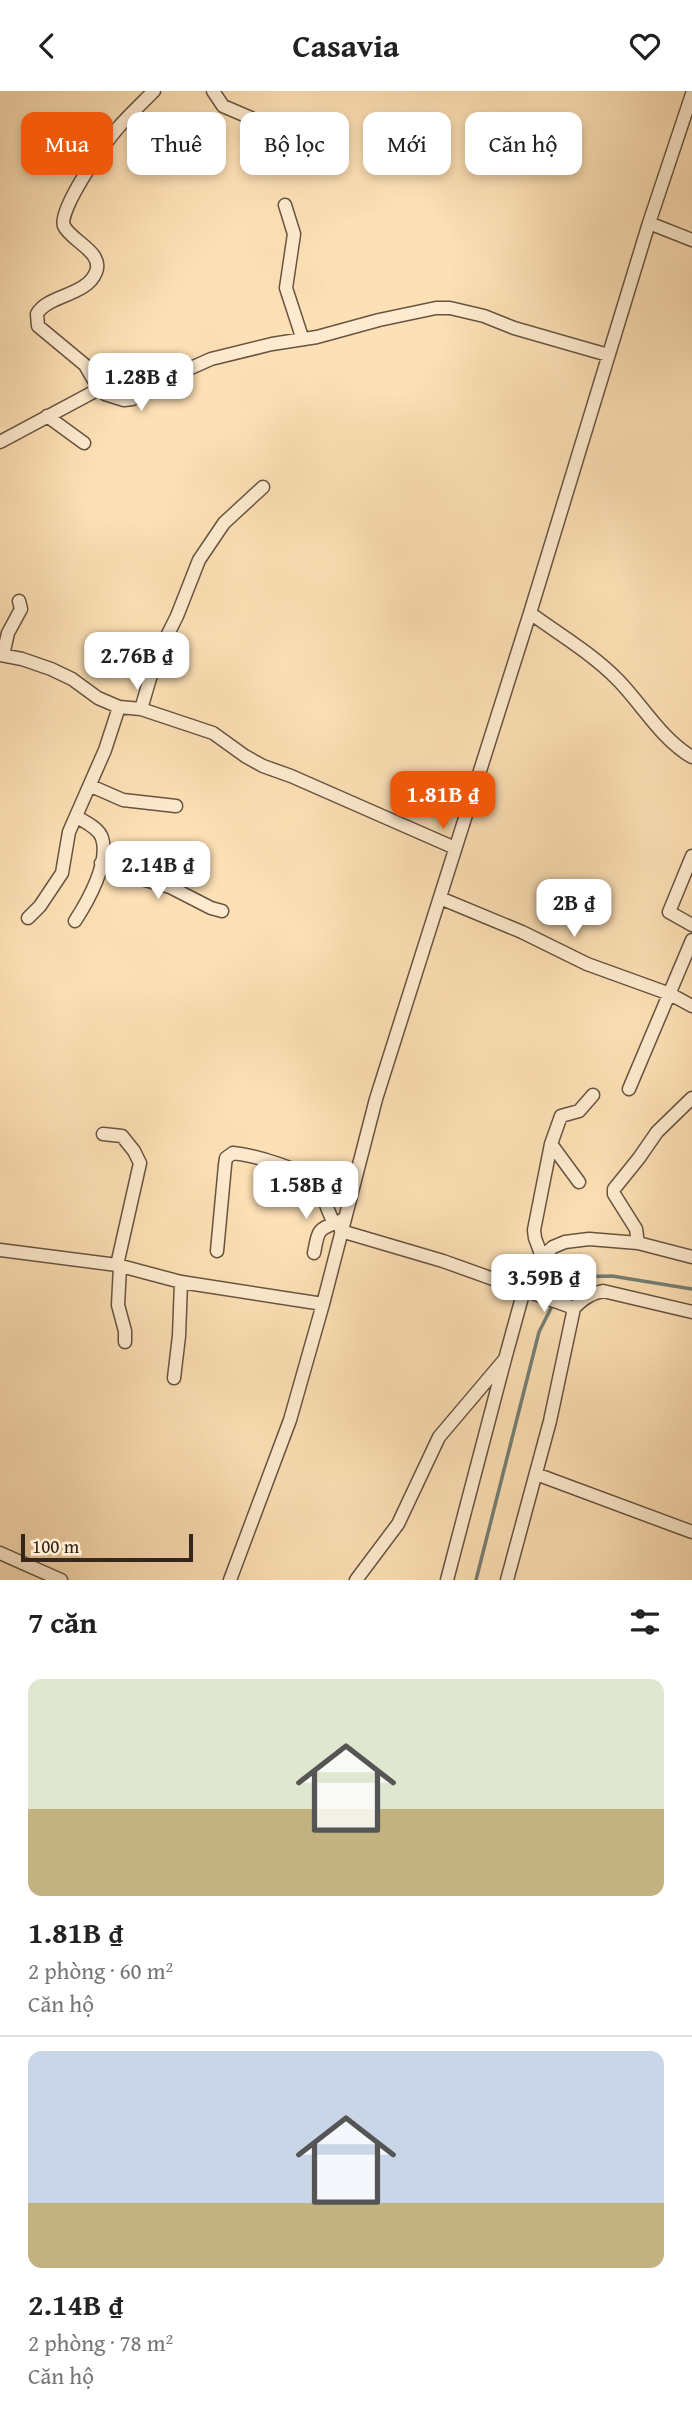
<!DOCTYPE html>
<html lang="vi">
<meta charset="utf-8">
<style>
body{margin:0;font-family:"Gentium Book Plus",serif;background:#f6f6f6;color:#222;height:100vh;display:flex;flex-direction:column;font-size:26px;white-space:nowrap}
*{box-sizing:border-box;margin:0}
p{font-size:23px;color:#767676}
.icon{flex:none;width:38px;height:38px;fill:none;stroke:currentColor;stroke-width:2;stroke-linecap:round;stroke-linejoin:round}
.map{position:relative;height:1489px;overflow:hidden}
.details{display:flex;flex-direction:column;background:#fff;flex:1}
.details>*{flex:none}
.guide{position:absolute;left:21px;top:21px;width:651px;height:63px;display:flex;gap:14px}
.scale{position:absolute;left:21px;bottom:18px;width:172px;box-sizing:border-box;padding-left:7px;border:4px solid #35251a;border-top:0;font-size:19px;line-height:24px;white-space:nowrap;color:#35251a;-webkit-text-stroke:5px #feebcf;paint-order:stroke}
.price{position:absolute;translate:-50% -60px;padding:0 16px;border-radius:14px;background:#fff;color:#222;font-size:23px;line-height:46px;filter:drop-shadow(0 2px 4px #0008)}
.price::after{content:'';position:absolute;left:50%;top:42px;width:21px;height:16px;margin-left:-10px;background:inherit;clip-path:polygon(0 0,100% 0,50% 100%)}
.price.active{background:#ea580c;color:#fff}
ul{padding:0;list-style:none}
li{display:grid;align-content:center;gap:14px;height:371px;padding:0 28px}
li+li{border-top:2px solid #e0e0e0}
li span{display:grid;place-items:center;height:217px;border-radius:14px;color:#555}
li>.icon{margin-inline-start:auto}
span .icon{width:126px;height:126px;fill:#fffc;stroke-width:1}
li b{font-size:30px}
h2{display:flex;justify-content:space-between;align-items:center;height:84px;padding:0 28px;font-size:30px}
.pill{padding:0 24px;border-radius:14px;background:#fff;box-shadow:0 4px 10px #0003;font-size:24px;line-height:63px}
.pill.active{background:#ea580c;color:#fff}
header{display:flex;justify-content:space-between;align-items:center;height:91px;padding:0 28px;background:#fff;font-size:32px;font-weight:600}
.map>svg:first-child{display:block}
.lines{fill:none;stroke-linecap:round;stroke-linejoin:round}
.stream{stroke:#758075;stroke-width:3.5}
.street-casing{stroke:#675441;stroke-width:15}
.street{stroke:#feebcf;stroke-width:12}
</style>
<header><svg class="icon" aria-label="back" viewBox="0 0 24 24"><path d="M15 5l-7 7 7 7"/></svg>Casavia<svg class="icon" aria-label="heart" viewBox="0 0 24 24"><path d="M12 20l-8-8c-3-5 5-10 8-4 3-6 11-1 8 4z"/></svg></header>
<div class="map">
<svg width="692" height="1489" viewBox="0 0 692 1489">
<rect width="100%" height="100%" fill="#fde0b5"/>
<filter id="stains"><feTurbulence type="fractalNoise" baseFrequency=".00286" numOctaves="4"/><feColorMatrix values="0 0 0 0 .2 0 0 0 0 .09 0 0 0 0 .02 0 0 0 .5 -.17"/></filter>
<radialGradient id="worn" r=".72"><stop offset=".6" stop-color="#630" stop-opacity="0"/><stop offset="1" stop-color="#630" stop-opacity=".3"/></radialGradient>
<g class="lines">
<!-- stream -->
<path class="stream" d="M 557,1206 L 568,1186 L 612,1185 L 692,1198
M 476,1489 L 539,1241 L 553,1213"/>
<!-- street casing -->
<g class="street-casing">
<path id="street" d="M 154,0 C 141,13 128,25 117,38 C 105,52 57,120 64,135 C 71,150 104,161 96,181 C 87,205 47,204 37,223 L 38,235 L 85,274 L 99,298 L 105,303 L 124,309 L 132,308 L 164,289 L 211,268 L 272,253 L 317,246 L 379,229 L 436,217 L 450,217 L 484,225 L 514,237 L 608,264
M 213,0 L 223,15 L 251,27
M 285,114 L 294,143 L 286,197 L 301,243 L 300,248
M 649,132 L 692,149
M 47,325 L 84,352
M 0,351 L 99,298
M 530,522 C 559,543 591,562 617,588 C 641,612 661,648 692,666
M 0,564 L 22,568 L 51,578 L 72,588 L 98,607 L 119,616 L 141,618 L 213,642 L 245,665 L 263,675 L 291,685 L 455,757
M 3,564 L 8,542 L 21,518 L 19,510
M 141,618 L 156,567 L 177,525 L 199,469 L 224,432 L 263,396
M 91,695 L 123,709 L 176,715
M 692,765 L 669,821 L 692,834
M 101,772 L 131,785 L 170,796 L 211,817 L 222,820
M 440,807 L 522,841 L 587,873 L 670,903 L 692,915
M 28,827 L 40,815 L 62,782 L 69,741 L 105,659 L 119,616
M 75,830 C 88,810 110,771 102,747 C 99,737 85,731 77,726
M 629,998 L 692,849
M 103,1043 L 122,1045 L 134,1060 L 140,1072 L 117,1174
M 551,1053 L 579,1091
M 341,1140 L 443,1170 L 574,1217
M 638,1152 L 636,1138 L 614,1103 L 614,1098 L 639,1067 L 657,1041 L 692,1007
M 0,1159 L 117,1174 L 181,1191 L 323,1213
M 217,1160 L 225,1074 L 226,1067 L 233,1062 C 252,1064 306,1078 317,1094 C 324,1105 327,1119 333,1130 L 336,1132 L 344,1128
M 314,1162 C 318,1143 316,1138 336,1132
M 542,1166 L 535,1147 L 534,1139 L 551,1053 L 561,1025 L 579,1020 L 593,1004
M 120,1175 L 118,1214 L 125,1240 L 125,1251
M 174,1287 L 179,1245 L 181,1191
M 536,1383 L 692,1441
M 0,1462 L 61,1489
M 230,1489 L 290,1329 L 323,1213 L 376,1008 L 530,522 L 649,132 L 692,3
M 356,1489 L 398,1433 L 439,1346 L 505,1268 L 524,1199 L 542,1166 L 553,1156 L 565,1151 L 589,1148 L 638,1152 L 692,1166
M 447,1489 L 505,1268
M 507,1489 L 550,1330 L 574,1217 C 583,1208 590,1203 603,1200 L 692,1221"/>
</g>
<!-- street -->
<use href="#street" class="street"/>
</g>
<rect width="100%" height="100%" filter="url(#stains)"/>
<rect width="100%" height="100%" fill="url(#worn)"/>
</svg>
<div class="scale">100 m</div>
<b class="price" style="left:141px;top:322px">1.28B ₫</b>
<b class="price" style="left:137px;top:601px">2.76B ₫</b>
<b class="price active" style="left:443px;top:740px">1.81B ₫</b>
<b class="price" style="left:158px;top:810px">2.14B ₫</b>
<b class="price" style="left:574px;top:848px">2B ₫</b>
<b class="price" style="left:306px;top:1130px">1.58B ₫</b>
<b class="price" style="left:544px;top:1223px">3.59B ₫</b>
<div class="guide">
<a class="pill active">Mua</a>
<a class="pill">Thuê</a>
<a class="pill">Bộ lọc</a>
<a class="pill">Mới</a>
<a class="pill">Căn hộ</a>
</div>
</div>
<section class="details">
<h2>7 căn<svg class="icon" aria-label="filters" viewBox="0 0 24 24"><path d="M4 7h16M4 17h16"/><circle cx="9" cy="7" r="2"/><circle cx="15" cy="17" r="2"/></svg></h2>
<ul>
<li><span style="background:linear-gradient(#dfe7d0 60%,#c2b280 0)"><svg class="icon" aria-label="home" viewBox="0 0 24 24"><path d="M3 11l9-7 9 7M6 9v11h12V9"/></svg></span><div><b>1.81B ₫</b><p>2 phòng · 60 m²</p><p>Căn hộ</p></div></li>
<li><span style="background:linear-gradient(#c9d6e8 70%,#c2b280 0)"><svg class="icon" aria-label="home" viewBox="0 0 24 24"><path d="M3 11l9-7 9 7M6 9v11h12V9"/></svg></span><div><b>2.14B ₫</b><p>2 phòng · 78 m²</p><p>Căn hộ</p></div></li>
</ul>
</section>
